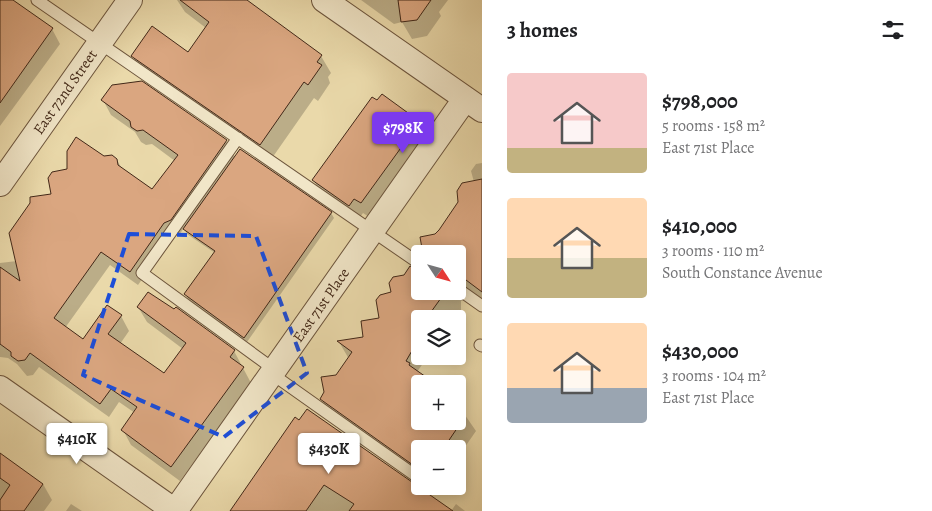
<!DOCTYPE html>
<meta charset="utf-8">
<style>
body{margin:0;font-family:Alegreya,serif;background:#f6f6f6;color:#202124;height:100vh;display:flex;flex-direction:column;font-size:19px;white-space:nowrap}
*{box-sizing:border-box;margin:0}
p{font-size:16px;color:#757577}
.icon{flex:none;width:28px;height:28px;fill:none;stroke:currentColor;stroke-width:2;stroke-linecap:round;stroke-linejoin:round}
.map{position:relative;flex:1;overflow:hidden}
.sheet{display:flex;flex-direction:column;background:#fff;width:450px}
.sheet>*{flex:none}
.needle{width:32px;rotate:126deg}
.tools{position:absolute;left:411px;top:245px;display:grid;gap:10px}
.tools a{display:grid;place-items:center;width:55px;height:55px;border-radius:5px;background:#fff;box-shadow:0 2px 12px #0003;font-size:25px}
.price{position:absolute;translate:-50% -42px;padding:0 11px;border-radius:5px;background:#fff;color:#222;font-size:16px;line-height:32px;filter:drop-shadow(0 1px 2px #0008)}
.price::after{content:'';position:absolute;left:50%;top:30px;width:15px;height:11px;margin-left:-8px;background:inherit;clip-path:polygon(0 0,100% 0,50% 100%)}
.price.selected{background:#7c3aed;color:#fff}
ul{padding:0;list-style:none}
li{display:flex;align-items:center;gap:15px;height:125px;padding:0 25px}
li span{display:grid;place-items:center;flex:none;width:140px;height:100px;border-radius:5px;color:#555}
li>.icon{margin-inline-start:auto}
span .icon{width:60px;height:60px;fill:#fffc;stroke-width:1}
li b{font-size:21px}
h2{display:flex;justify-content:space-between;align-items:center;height:60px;padding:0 25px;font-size:21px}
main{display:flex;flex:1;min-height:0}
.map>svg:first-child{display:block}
.shadow{fill:#0003}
.building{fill:#daa680;stroke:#422818}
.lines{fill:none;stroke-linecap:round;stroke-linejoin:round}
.lane-casing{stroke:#6c543c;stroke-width:13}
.street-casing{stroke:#6c543c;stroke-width:26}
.lane{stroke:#f1e6c8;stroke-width:11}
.street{stroke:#f1e6c8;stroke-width:24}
.marked{fill:none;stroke:#1d4ed8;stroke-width:4;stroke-dasharray:10 6;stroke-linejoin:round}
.labels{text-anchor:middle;stroke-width:4.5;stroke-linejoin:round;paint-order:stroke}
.street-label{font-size:15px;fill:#422818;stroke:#f1e6c8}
</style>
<main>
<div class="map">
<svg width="482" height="511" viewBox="0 0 482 511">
<rect width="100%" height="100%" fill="#ead9aa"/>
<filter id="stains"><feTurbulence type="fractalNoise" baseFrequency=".004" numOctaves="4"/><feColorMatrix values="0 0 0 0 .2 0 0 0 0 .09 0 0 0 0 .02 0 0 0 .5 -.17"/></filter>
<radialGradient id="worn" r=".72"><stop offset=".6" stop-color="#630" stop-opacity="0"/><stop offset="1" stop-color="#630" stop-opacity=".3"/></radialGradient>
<!-- shadow -->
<path class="shadow" d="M 3,0 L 12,0 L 52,29 L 60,44 L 0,126 L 0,5 Z
M 177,0 L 244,0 L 321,56 L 331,73 L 328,77 L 330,83 L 318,101 L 314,98 L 270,161 L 142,73 L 133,56 L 189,54 L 206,28 L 185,12 Z
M 361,0 L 448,0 L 439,12 L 441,16 L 427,36 L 412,39 L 402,22 L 394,24 Z
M 141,83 L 226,141 L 235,157 L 240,150 L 331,213 L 334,218 L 247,342 L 188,299 L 186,295 L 215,253 L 187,234 L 184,228 L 179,235 L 172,237 L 138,285 L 110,265 L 65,328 L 83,341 L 121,316 L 129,331 L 120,344 L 164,375 L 183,349 L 147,322 L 138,307 L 234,351 L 251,383 L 180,481 L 131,445 L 123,430 L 135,413 L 119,402 L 109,417 L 39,367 L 33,375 L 27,376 L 17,364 L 8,358 L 0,357 L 0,263 L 17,261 L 52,195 L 69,170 L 103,157 L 117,160 L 122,169 L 153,191 L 175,161 L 152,144 L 146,145 L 141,142 L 135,132 L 111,115 L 103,100 Z
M 414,119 L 423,134 L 420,137 L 424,143 L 369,217 L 363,213 L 358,220 L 322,195 L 314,181 Z
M 482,163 L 482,300 L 470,298 L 461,301 L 461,310 L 455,319 L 420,319 L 420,356 L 428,356 L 417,372 L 420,384 L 420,421 L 458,421 L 458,405 L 476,431 L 458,457 L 458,449 L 420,449 L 420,478 L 330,415 L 321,399 L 349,359 L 339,342 L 364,338 L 380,319 L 392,293 L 420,272 L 420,291 L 458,291 L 458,254 L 420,254 L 440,231 L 474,182 L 471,171 L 476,164 Z
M 296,419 L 411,483 L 419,484 L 423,492 L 451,511 L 237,511 Z
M 0,454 L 43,484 L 52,500 L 44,511 L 0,511 Z
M 430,486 L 437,486 L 433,492 Z
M 71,504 L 82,511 L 66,511 Z
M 456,504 L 465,511 L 451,511 Z"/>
<!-- building -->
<path class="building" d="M 0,0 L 13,0 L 53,28 L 0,103 Z
M 180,0 L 247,0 L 322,55 L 317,62 L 322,65 L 308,85 L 304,82 L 260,145 L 131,56 L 152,26 L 188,52 L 209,22 Z
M 398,0 L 431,0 L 417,20 L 401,22 Z
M 142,81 L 227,140 L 171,220 L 164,223 L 130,272 L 101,252 L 54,318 L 83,339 L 107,305 L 122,315 L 108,334 L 164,373 L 186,343 L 137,307 L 148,292 L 174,309 L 176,307 L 235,350 L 230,357 L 244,367 L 171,467 L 121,430 L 137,407 L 111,389 L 100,404 L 30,353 L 25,360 L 18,361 L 11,356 L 11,352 L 0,344 L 0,267 L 20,281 L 9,233 L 30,203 L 30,197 L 51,194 L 48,178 L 52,172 L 67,169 L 67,151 L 76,137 L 104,156 L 112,155 L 117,159 L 118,165 L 152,189 L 178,155 L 143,130 L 137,131 L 131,127 L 130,121 L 101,100 L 112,85 Z
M 382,94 L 415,118 L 411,124 L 416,127 L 361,203 L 354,199 L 349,206 L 312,180 L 372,97 L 377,100 Z
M 240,149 L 332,212 L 244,338 L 184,294 L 215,251 L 183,229 Z
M 482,179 L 482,292 L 458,274 L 458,254 L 423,254 L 420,237 L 435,234 L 439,230 L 458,202 L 457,191 L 462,183 Z
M 410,266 L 420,271 L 420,291 L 446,291 L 426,319 L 420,319 L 420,337 L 406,361 L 410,363 L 409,365 L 436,384 L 420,384 L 420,421 L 462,421 L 443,449 L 420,449 L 420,470 L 320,399 L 324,392 L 321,377 L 336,375 L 352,352 L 337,341 L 363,337 L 361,321 L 379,318 L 376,300 L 380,295 L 391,292 L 389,283 L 393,277 L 404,275 Z
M 307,409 L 412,482 L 420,482 L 420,488 L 453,511 L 349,511 L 354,504 L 324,485 L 306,511 L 230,511 L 295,417 L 299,420 Z
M 0,453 L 43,484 L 24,511 L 0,511 L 0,500 L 10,485 L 0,478 Z"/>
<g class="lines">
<!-- lane casing -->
<g class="lane-casing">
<path id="lane" d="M 37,0 L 420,264
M 238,138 L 142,273 L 275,370
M 458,289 L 482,306
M 480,345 L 482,346
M 272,374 L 416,476"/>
</g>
<!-- street casing -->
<g class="street-casing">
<path id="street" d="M 324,0 L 482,110
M 0,184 L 130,0
M 0,388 L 175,511
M 175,511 L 465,99"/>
</g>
<!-- lane -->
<use href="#lane" class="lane"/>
<!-- street -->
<use href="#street" class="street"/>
</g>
<!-- marked area -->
<path class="marked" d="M 129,234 L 256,236 L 307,373 L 224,437 L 83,375 Z"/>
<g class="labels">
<!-- street labels -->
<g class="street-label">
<text transform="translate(65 92) rotate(-55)" y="5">East 72nd Street</text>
<text transform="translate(321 305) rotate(-55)" y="5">East 71st Place</text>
</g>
</g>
<rect width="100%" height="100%" filter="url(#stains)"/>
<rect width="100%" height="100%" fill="url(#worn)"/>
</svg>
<div class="tools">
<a><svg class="needle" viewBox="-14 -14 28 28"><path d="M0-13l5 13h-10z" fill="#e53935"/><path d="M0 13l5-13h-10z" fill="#757577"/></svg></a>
<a><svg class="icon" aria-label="layers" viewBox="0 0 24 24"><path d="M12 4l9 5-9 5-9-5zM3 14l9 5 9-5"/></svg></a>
<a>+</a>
<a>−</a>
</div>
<b class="price selected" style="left:403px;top:154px">$798K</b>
<b class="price" style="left:77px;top:465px">$410K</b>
<b class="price" style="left:329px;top:475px">$430K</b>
</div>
<section class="sheet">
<h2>3 homes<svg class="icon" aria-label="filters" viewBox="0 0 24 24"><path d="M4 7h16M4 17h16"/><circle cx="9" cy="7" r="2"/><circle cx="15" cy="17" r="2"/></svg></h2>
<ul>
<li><span style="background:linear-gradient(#f6c9c9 75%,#c2b280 0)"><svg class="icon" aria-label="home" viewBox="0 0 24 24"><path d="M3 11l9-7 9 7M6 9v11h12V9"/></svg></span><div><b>$798,000</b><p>5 rooms · 158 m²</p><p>East 71st Place</p></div></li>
<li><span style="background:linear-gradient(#ffd9b3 60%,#c2b280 0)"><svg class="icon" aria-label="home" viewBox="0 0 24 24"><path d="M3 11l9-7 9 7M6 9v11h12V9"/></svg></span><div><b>$410,000</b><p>3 rooms · 110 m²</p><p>South Constance Avenue</p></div></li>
<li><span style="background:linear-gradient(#ffd9b3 65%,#9aa5b1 0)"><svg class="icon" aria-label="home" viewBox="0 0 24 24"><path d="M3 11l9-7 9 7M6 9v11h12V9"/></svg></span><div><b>$430,000</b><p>3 rooms · 104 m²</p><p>East 71st Place</p></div></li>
</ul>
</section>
</main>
